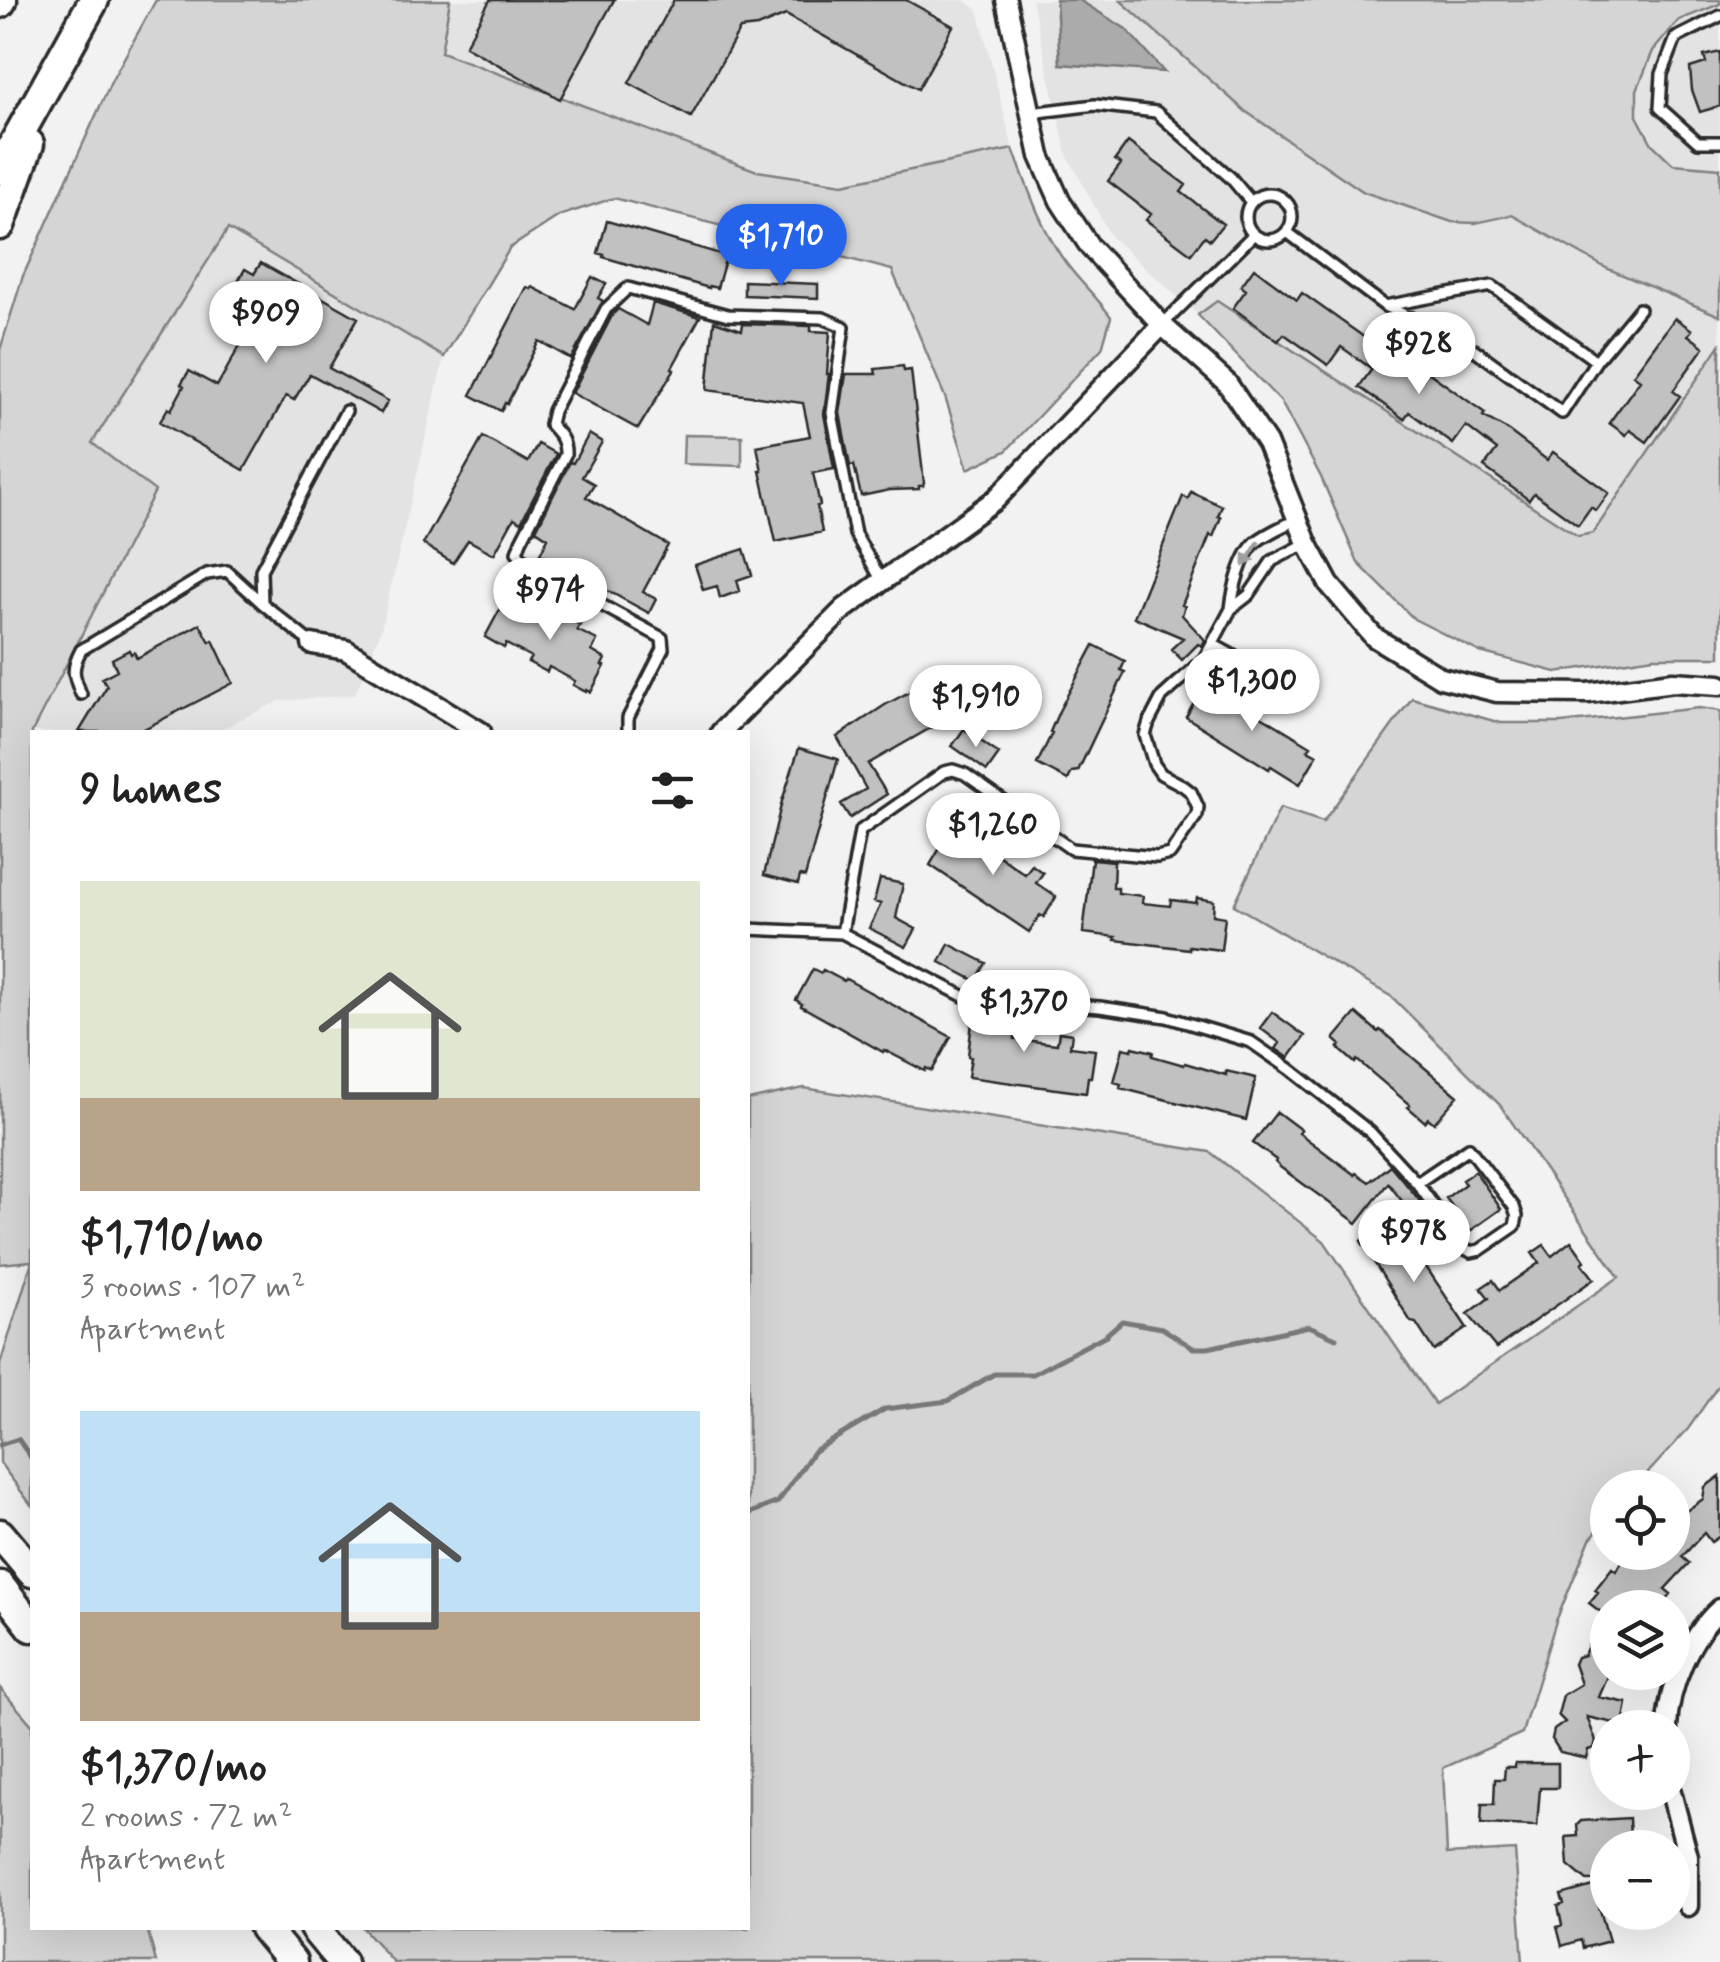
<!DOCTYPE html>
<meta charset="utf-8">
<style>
body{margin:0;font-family:Mynerve,sans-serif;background:#f2f2f2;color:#222;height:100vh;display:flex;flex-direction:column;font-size:38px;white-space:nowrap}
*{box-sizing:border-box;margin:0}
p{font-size:32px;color:#767676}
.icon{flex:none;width:55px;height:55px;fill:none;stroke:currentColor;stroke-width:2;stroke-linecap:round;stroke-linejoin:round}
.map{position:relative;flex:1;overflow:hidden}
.sheet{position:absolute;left:30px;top:730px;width:720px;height:1200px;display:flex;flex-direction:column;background:#fff;border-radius:0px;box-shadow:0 10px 40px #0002}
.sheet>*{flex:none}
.tools{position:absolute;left:1590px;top:1470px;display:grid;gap:20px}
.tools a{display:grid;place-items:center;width:100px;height:100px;border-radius:50%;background:#fff;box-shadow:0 10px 40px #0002;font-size:50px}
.price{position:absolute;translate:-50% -85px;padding:0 22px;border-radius:35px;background:#fff;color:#222;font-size:32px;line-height:65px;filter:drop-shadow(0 2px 5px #0008)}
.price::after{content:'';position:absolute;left:50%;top:60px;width:30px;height:22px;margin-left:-15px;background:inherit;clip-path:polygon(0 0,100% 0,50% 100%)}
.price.selected{background:#2563eb;color:#fff}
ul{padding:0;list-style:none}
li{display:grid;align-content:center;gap:20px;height:530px;padding:0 50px}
li span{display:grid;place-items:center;height:310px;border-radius:0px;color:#555}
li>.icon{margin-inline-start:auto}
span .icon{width:180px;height:180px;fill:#fffc;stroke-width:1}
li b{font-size:42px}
h2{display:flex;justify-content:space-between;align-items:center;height:120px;padding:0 50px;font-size:42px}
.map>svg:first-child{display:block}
.built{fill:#e3e3e3}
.green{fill:#d5d5d5;stroke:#808080;stroke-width:2.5}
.water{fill:#ababab;stroke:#787878;stroke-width:2.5}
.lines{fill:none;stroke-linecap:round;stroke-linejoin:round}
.stream{stroke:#787878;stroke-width:5}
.building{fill:#c1c1c1;stroke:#2b2b2b;stroke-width:2.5}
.service-casing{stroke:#2b2b2b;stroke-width:16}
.minor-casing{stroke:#2b2b2b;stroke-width:25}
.primary-casing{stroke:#2b2b2b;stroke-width:35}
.trunk-casing{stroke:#2b2b2b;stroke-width:35}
.service{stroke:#fff;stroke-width:9}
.minor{stroke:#fff;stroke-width:18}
.primary{stroke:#fff;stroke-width:28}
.trunk{stroke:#fff;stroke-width:28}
.oneway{fill:#a0a0a0}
</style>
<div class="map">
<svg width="1720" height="1962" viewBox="0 0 1720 1962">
<rect width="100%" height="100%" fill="#f2f2f2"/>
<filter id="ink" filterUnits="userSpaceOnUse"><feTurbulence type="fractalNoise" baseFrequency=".01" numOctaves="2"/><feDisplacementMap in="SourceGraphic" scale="20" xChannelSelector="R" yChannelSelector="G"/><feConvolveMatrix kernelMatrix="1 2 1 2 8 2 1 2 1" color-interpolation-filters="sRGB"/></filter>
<g filter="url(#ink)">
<!-- built -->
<path class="built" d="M 450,0 L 964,0 L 978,10 L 1013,149 L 843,184 L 757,171 L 440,52 Z
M 1032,0 L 1120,0 L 1245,111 L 1475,223 L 1512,215 L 1606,268 L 1720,316 L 1720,345 L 1593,534 L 1578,536 L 1218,301 L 1198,315 L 1111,237 L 1067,155 Z
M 1720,4 L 1720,168 L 1673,164 L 1652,144 L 1637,117 L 1637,90 L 1653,51 L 1679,20 Z
M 228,228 L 444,357 L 381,630 L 355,695 L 280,701 L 214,732 L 34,732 L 155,491 L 91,443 Z"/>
<!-- green -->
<path class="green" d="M 156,0 L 450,0 L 441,52 L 757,171 L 843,184 L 1013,149 C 1027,185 1039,223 1061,256 C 1075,278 1096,295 1111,317 L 1102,348 L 1006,451 L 968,469 L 945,397 L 892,270 L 614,198 L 559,216 L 510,248 L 444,357 L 228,229 L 92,443 L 155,491 L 32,732 L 32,1506 L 0,1463 L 0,1365 L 32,1261 L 0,1264 L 0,350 L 23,276 L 112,80 Z
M 1120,0 L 1720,0 L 1720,4 L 1679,20 L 1653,51 L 1637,90 L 1637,116 L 1652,144 L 1673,164 L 1720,168 L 1720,316 L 1606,268 L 1512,215 L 1475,223 L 1452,222 L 1364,192 L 1245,111 Z
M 1217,301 L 1578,536 L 1593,533 L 1720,345 L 1720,657 L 1654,657 L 1556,672 L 1480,652 L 1414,619 L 1358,563 L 1321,477 L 1281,402 L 1198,315 Z
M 684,435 L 742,436 L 742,466 L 683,464 Z
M 1412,698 L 1501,723 L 1561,723 L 1699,708 L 1720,711 L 1720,1383 L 1688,1429 L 1635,1487 L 1608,1488 L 1607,1519 L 1590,1539 L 1556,1621 L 1522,1733 L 1443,1768 L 1447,1854 L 1515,1850 L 1523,1962 L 393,1962 L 363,1928 L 748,1928 L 748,1100 L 804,1088 L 1210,1152 L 1324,1241 L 1435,1404 L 1619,1277 L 1500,1105 L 1392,997 L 1234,905 L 1280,808 L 1323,822 Z
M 0,1688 L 32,1725 L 32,1928 L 147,1928 L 156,1962 L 0,1962 Z"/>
<!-- water -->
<path class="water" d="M 1056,0 L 1079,0 L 1126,29 L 1164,72 L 1060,64 Z"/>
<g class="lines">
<!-- stream -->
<path class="stream" d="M 0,1445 L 18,1439 L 32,1459
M 748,1514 L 778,1502 L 814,1451 L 885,1409 L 948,1401 L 994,1374 L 1033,1374 L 1106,1335 L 1122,1321 L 1162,1328 L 1193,1348 L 1208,1348 L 1309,1326 L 1336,1338"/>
</g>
<!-- building -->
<path class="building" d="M 490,0 L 614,0 L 560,99 L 465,46 Z
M 674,0 L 906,0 L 953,26 L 918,89 L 786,15 L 757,27 L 740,29 L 691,117 L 629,83 Z
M 1720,52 L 1720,106 L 1700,112 L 1692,90 L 1690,68 L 1706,63 L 1704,56 Z
M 1128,142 L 1186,185 L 1181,192 L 1223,224 L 1210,240 L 1205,236 L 1191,254 L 1146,220 L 1151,214 L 1108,181 L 1121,164 L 1115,160 Z
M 607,221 L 724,255 L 723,259 L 725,260 L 717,288 L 709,286 L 709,288 L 603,257 L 604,255 L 598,253 Z
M 261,263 L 358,318 L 329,368 L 388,401 L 381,413 L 310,374 L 294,400 L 286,396 L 244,470 L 160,422 L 168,408 L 171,410 L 184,386 L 181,384 L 189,371 L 217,386 L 251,326 L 231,314 L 238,302 L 229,298 L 245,269 L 254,274 Z
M 1254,268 L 1297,300 L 1302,293 L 1423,379 L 1428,372 L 1485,413 L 1483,416 L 1506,429 L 1547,460 L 1553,452 L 1609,493 L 1596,511 L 1591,507 L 1578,525 L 1534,493 L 1529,500 L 1484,467 L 1497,450 L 1466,426 L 1453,444 L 1409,412 L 1404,419 L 1359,387 L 1372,369 L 1347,351 L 1341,347 L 1328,365 L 1284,334 L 1278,341 L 1233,308 L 1246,290 L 1241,286 Z
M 592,277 L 606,284 L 598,298 L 603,301 L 571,359 L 539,341 L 507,404 L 505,403 L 501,411 L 471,395 L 527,287 L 531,289 L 532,287 L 575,309 Z
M 744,281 L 818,284 L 818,298 L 744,295 Z
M 653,303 L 700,317 L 672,368 L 674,370 L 638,429 L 572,393 L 613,314 L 618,309 L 647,325 Z
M 1675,318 L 1692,330 L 1688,335 L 1704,347 L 1673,391 L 1680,396 L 1647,442 L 1630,430 L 1626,435 L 1609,423 L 1640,380 L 1633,375 Z
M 714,321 L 742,330 L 743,324 L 811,326 L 811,331 L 830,332 L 827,374 L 829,374 L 824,414 L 834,469 L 813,473 L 820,505 L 817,506 L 822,532 L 776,542 L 760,471 L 762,471 L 757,446 L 810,436 L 803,403 L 707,390 Z
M 903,366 L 904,371 L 911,370 L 924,483 L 923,486 L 919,486 L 919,489 L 890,490 L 861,496 L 854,465 L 850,466 L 840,413 L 846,374 L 876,374 L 875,369 Z
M 589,434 L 602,442 L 582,477 L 594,484 L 586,497 L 668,545 L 643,592 L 656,599 L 649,613 L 540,554 L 548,538 L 536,530 L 570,462 L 573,463 Z
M 483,437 L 528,462 L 538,444 L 556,454 L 521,522 L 514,518 L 494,554 L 468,540 L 453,563 L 423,544 Z
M 1191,492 L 1222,506 L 1218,516 L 1221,517 L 1213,537 L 1210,535 L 1182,605 L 1185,606 L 1182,615 L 1205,640 L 1202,646 L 1198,644 L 1182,660 L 1171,649 L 1183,638 L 1134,617 L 1183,496 L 1188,499 Z
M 744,549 L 752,575 L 737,580 L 740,591 L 720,598 L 717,586 L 703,590 L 695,565 Z
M 526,603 L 547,614 L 550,609 L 580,625 L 577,630 L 597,640 L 592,651 L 605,659 L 602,665 L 605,666 L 591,692 L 587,690 L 586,692 L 573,685 L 575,681 L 549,667 L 547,672 L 528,662 L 531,657 L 506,644 L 504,648 L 485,637 L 500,609 L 505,612 L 508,606 L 521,613 Z
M 200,624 L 210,642 L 213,640 L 233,683 L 138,732 L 79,732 L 107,686 L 102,678 L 117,670 L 112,659 L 129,650 L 131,654 L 134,652 L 137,658 Z
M 1094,645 L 1125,661 L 1121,670 L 1125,672 L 1078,771 L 1072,772 L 1068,780 L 1037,764 L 1052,733 L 1050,732 L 1059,711 Z
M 950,670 L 967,701 L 960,705 L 962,710 L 868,764 L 887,794 L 850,818 L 841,804 L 866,789 L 837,737 L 885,705 Z
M 1203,687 L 1211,692 L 1213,687 L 1311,746 L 1308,750 L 1317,755 L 1300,784 L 1271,766 L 1269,769 L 1186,717 Z
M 964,729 L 999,754 L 987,771 L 952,746 Z
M 799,748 L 838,759 L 805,877 L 800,876 L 798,884 L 764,875 L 782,801 Z
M 953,826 L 974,841 L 981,830 L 992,838 L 986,847 L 1025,874 L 1032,865 L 1043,873 L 1036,883 L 1056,897 L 1044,917 L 1040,915 L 1029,932 L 930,865 Z
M 1092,859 L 1114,861 L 1113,888 L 1118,888 L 1118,893 L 1143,896 L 1142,903 L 1170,906 L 1171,900 L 1196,903 L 1197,898 L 1214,901 L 1213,915 L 1225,917 L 1221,950 L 1189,946 L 1189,949 L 1115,940 L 1116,937 L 1083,933 Z
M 880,879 L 903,884 L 896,918 L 916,929 L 906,947 L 869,928 L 881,904 L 874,902 Z
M 949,944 L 986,963 L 976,981 L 940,962 Z
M 813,969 L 821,973 L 823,970 L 844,981 L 846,979 L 951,1037 L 932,1071 L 926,1068 L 925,1071 L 884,1050 L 883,1052 L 801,1006 L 802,1004 L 796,1000 Z
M 974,1006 L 1016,1009 L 1015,1039 L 1057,1044 L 1059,1032 L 1072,1034 L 1070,1047 L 1095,1050 L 1091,1077 L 1088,1077 L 1086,1093 L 968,1077 L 971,1057 L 968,1056 L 969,1047 Z
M 1272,1012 L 1305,1036 L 1289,1058 L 1276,1049 L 1280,1043 L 1260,1028 Z
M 1356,1013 L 1378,1032 L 1380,1030 L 1385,1034 L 1458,1096 L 1434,1123 L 1428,1118 L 1425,1122 L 1408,1107 L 1410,1105 L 1357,1060 L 1355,1063 L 1338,1048 L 1341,1045 L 1334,1039 Z
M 1133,1047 L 1153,1052 L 1152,1056 L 1184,1065 L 1185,1063 L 1226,1075 L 1226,1071 L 1256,1078 L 1246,1120 L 1120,1088 L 1121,1084 L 1114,1082 L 1123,1048 L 1132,1050 Z
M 1277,1112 L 1301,1130 L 1299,1133 L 1355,1175 L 1356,1173 L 1369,1182 L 1390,1165 L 1420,1201 L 1409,1210 L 1388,1183 L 1357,1223 L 1280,1167 L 1275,1162 L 1276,1160 L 1253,1143 Z
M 1475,1171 L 1501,1209 L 1470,1231 L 1446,1198 L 1465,1184 L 1462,1180 Z
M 1394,1219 L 1467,1328 L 1434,1351 L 1416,1323 L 1411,1322 L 1361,1241 Z
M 1571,1241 L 1585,1261 L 1582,1263 L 1594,1279 L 1496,1348 L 1468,1314 L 1489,1298 L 1481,1288 L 1493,1280 L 1500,1290 L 1539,1263 L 1532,1253 L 1544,1245 L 1552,1256 Z
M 1720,1476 L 1720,1536 L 1711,1542 L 1704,1533 L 1682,1557 L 1689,1563 L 1665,1589 L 1671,1594 L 1660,1608 L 1650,1608 L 1639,1599 L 1633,1608 L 1608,1608 L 1608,1676 L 1599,1697 L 1627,1703 L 1623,1725 L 1587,1717 L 1596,1741 L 1594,1748 L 1588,1750 L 1586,1758 L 1560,1752 L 1552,1739 L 1554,1730 L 1565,1722 L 1558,1715 L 1563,1695 L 1581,1684 L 1574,1664 L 1577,1657 L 1584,1655 L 1602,1613 L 1589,1603 L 1598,1592 L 1595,1590 L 1612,1568 L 1616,1571 L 1629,1552 L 1672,1552 L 1672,1521 L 1703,1499 L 1705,1487 Z
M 1515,1763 L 1558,1763 L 1558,1788 L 1540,1788 L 1537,1826 L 1481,1824 L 1482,1804 L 1494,1804 L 1495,1779 L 1504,1779 L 1505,1767 L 1515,1767 Z
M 1629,1818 L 1630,1840 L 1615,1841 L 1615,1848 L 1608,1848 L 1608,1858 L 1605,1858 L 1606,1880 L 1587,1881 L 1568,1865 L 1566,1837 L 1578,1836 L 1577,1825 L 1581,1821 Z
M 1593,1886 L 1609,1941 L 1583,1948 L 1581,1940 L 1562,1946 L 1557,1927 L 1562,1925 L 1558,1906 L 1564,1904 L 1561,1895 Z"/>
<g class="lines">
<!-- service casing -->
<g class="service-casing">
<path id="service" d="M 1720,16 L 1676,38 L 1662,74 L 1660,108 L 1698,142 L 1720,142
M 1030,113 L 1095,105 L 1156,112 L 1231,178 L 1251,202
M1246 217a23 23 0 1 1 46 0a23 23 0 1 1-46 0Z
M 1287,232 L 1385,306 L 1461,340 L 1562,413 L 1596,361 L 1492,286 L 1385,306
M 1162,325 L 1254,234
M 1596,361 L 1639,309
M 1231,609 C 1233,590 1241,555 1256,542 C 1267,533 1284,526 1298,519
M 312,644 L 262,603 L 261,570 L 346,411
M 1212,644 L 1298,691
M 81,694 C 73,675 71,669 81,650 L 207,574 L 227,571 L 262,603
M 628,732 L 628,718 L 663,649 L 662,638 L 535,569 L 524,561 L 517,552 L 521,541 L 565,455 C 566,440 559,434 550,424 L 553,411 L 606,309 L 628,288 L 728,315 L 823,318 L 844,327 L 832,413 L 855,534 L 882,581
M 748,929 L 842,933 L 965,997 L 1100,1007 L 1167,1017 L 1251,1042 L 1290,1069 L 1370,1132 L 1417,1183 L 1464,1248 L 1471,1252 L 1480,1250 L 1515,1226 L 1517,1216 L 1514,1207 L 1469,1148 L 1417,1183
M 842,933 L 860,831 L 944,772 L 953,770 L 965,774 L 1071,849 L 1157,857 L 1170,854 L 1197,815 L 1198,807 L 1191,792 L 1182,785 L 1161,774 L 1154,764 L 1145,735 L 1149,722 L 1162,697 L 1204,659 L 1231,609 L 1249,595 L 1272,561 L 1307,543"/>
</g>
<!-- minor casing -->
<g class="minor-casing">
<path id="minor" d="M 1006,0 L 1040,156 L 1060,201 L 1090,247 L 1162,325 L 1227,383 L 1267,443 L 1307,543 L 1329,584 L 1374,637 L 1441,678 L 1497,692 L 1588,693 L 1673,682 L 1720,685
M 312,644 L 346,650 L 481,732
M 721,732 L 844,609 L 996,499 L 1162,325
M 1667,1728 C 1668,1687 1690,1636 1720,1609
M 1671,1792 L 1688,1856 L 1688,1906"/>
</g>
<!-- primary casing -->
<g class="primary-casing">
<path id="primary" d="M 0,1534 L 32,1572
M 0,1586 L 32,1627
M 264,1928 L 292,1962
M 314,1928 L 342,1962"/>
</g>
<!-- trunk casing -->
<g class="trunk-casing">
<path id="trunk" d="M 0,3 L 2,0
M 0,169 L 94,0
M 0,225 L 29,144"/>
</g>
<!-- service -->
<use href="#service" class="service"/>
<!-- minor -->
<use href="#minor" class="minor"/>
<!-- primary -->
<use href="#primary" class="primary"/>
<!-- trunk -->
<use href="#trunk" class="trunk"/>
</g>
<!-- one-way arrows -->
<defs><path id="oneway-solid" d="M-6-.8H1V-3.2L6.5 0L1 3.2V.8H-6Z" transform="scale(2.5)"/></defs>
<use class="oneway" href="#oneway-solid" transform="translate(1251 554) rotate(122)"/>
</g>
</svg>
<div class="tools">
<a><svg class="icon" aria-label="locate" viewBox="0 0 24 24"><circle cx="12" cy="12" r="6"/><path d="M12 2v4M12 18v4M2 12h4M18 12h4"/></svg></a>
<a><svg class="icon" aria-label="layers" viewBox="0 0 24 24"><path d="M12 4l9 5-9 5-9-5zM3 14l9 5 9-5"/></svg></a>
<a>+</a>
<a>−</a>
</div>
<b class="price selected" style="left:781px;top:289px">$1,710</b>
<b class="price" style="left:266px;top:366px">$909</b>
<b class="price" style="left:1419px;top:397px">$928</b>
<b class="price" style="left:550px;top:643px">$974</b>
<b class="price" style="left:1252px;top:734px">$1,300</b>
<b class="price" style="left:976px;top:750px">$1,910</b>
<b class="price" style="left:993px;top:878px">$1,260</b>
<b class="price" style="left:1024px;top:1055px">$1,370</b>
<b class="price" style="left:1414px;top:1285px">$978</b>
<section class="sheet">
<h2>9 homes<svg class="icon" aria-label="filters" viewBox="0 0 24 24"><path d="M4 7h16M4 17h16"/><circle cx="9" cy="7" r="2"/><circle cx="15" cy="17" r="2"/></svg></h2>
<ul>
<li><span style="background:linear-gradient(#dfe7d0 70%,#b9a48a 0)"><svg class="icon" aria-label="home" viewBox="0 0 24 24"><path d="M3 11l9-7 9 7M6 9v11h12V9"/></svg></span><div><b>$1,710/mo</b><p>3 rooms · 107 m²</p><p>Apartment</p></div></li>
<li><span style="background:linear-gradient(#bfe0f5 65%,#b9a48a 0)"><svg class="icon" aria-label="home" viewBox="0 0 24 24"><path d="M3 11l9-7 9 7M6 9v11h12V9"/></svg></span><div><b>$1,370/mo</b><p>2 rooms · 72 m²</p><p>Apartment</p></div></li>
</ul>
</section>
</div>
